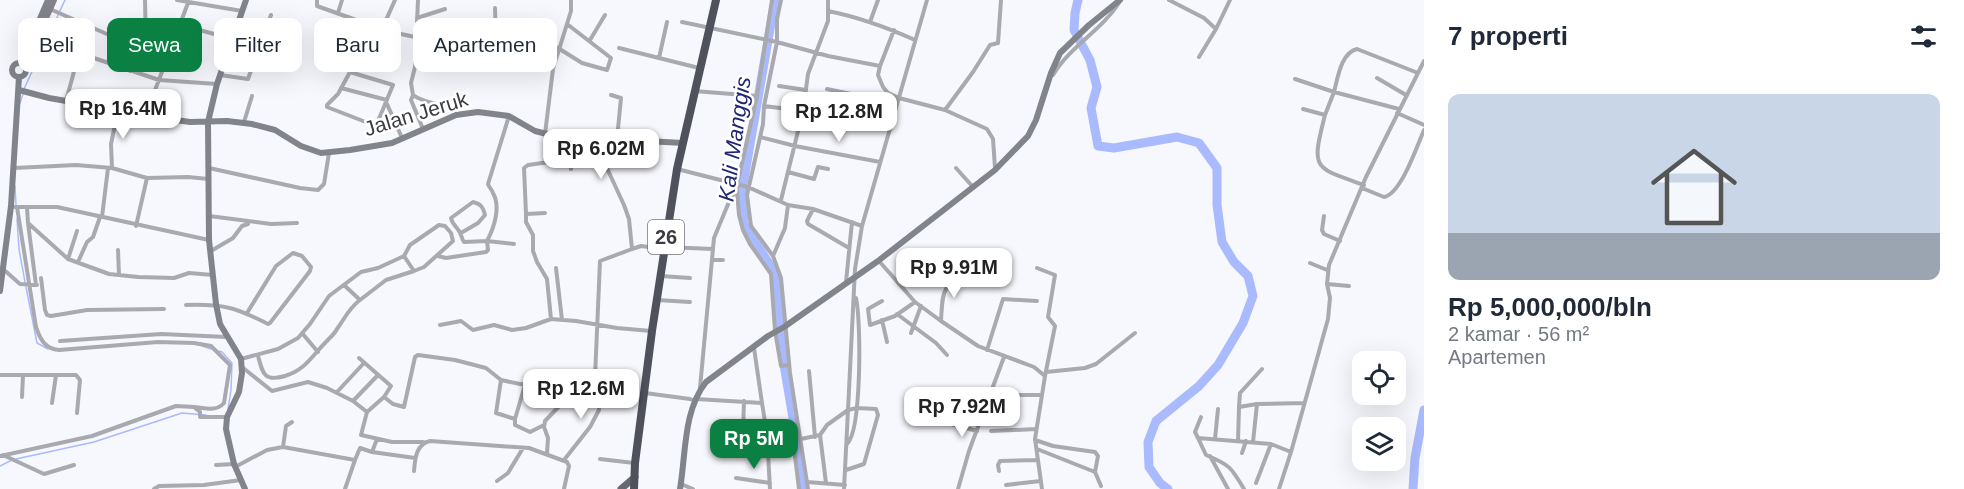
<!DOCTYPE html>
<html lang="id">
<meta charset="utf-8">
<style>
body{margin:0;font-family:Helvetica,sans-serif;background:#f2f2f3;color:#1f2937;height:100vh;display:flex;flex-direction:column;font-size:22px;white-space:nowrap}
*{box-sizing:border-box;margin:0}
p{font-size:20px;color:#747a83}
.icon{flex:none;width:33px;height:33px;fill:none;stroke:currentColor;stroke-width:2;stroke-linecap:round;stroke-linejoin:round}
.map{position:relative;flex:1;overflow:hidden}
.sheet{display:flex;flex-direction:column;background:#fff;width:540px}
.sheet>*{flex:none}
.hud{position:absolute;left:18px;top:18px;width:570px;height:54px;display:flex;gap:12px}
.fabs{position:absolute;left:1352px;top:351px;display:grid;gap:12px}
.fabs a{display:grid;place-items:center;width:54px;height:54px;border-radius:12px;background:#fff;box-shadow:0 6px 24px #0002;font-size:30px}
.price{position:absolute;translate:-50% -51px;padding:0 14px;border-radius:12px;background:#fff;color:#222;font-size:20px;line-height:39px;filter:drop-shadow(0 2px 3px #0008)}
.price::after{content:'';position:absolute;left:50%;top:36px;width:18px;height:14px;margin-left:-9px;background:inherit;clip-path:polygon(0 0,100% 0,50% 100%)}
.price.active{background:#0b8043;color:#fff}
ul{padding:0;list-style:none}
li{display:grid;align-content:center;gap:12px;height:318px;padding:0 24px}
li+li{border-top:2px solid #e0e1e3}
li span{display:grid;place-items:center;height:186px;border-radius:12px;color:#555}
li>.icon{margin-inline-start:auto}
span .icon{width:108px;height:108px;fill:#fffc;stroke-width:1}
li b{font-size:26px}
h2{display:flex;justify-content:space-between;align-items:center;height:72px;padding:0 24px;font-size:26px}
.tag{padding:0 21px;border-radius:12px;background:#fff;box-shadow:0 6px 24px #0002;font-size:21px;line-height:54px}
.tag.active{background:#0b8043;color:#fff}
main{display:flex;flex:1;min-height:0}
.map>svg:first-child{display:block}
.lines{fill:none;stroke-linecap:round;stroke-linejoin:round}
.stream{stroke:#aabafe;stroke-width:1.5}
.river{stroke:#aabafe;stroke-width:9}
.street{stroke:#a8aaaf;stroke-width:4}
.secondary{stroke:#82848b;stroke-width:6}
.primary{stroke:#666972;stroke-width:7}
.highway{stroke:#4f525c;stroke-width:8}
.labels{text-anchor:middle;stroke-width:5;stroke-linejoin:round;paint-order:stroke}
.shield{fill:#fff;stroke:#76767a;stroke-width:1.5}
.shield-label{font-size:20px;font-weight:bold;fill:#3b3c41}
.street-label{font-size:21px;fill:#3b3c41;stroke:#fff}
.water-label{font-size:22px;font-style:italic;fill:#212672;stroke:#fff}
</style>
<main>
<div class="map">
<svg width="1424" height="489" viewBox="0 0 1424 489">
<rect width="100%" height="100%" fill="#f7f8fd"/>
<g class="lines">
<!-- stream -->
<path class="stream" d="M 24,89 L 65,0
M 20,103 L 23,94
M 15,186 L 16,205
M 17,219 L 19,249 L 25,282
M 26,287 L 37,343 L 48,349
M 202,346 L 211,349
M 219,351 L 222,352 L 232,363 L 231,390 L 228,409
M 16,459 L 94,442 L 182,413 L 206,415
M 0,466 L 12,460"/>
<!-- river -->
<path class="river" d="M 775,0 L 743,185 L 744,224 L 775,273 L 784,365 L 805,489
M 1078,0 L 1075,13 L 1074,30 L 1090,60 L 1097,87 L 1091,108 L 1098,146 L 1114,148 L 1177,137 L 1199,143 L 1217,168 L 1217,205 L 1222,242 L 1234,262 L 1248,276 L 1253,296 L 1243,323 L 1218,365 L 1199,386 L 1156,421 L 1148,442 L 1149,467 L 1160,483 L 1168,489
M 1413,489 L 1415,458 L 1424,410"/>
<!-- street -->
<path class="street" d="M 145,0 L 146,46
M 177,0 L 242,11
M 317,0 L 317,6 L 387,31 L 415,37
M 418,0 L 415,67 L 411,83 L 413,95 C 426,105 447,102 456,115
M 781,0 L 777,19 L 777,42 L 764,106 L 763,124 L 747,195 L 751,226 L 773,256 L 781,278 L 790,373 L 808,489
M 1169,0 L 1204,18 L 1216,29
M 495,8 L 496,42
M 50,9 L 134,46 L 136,50 L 130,71
M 828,11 C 858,17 886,27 915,40
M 338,13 L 342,0
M 417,18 L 445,9
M 682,22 L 777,42 L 828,56 L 880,66
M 870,22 L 878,0
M 382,29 L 395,0
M 894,30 L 880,66 L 878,75 L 883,87 L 888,93 L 899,98 L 945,110 L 987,129 L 993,139 L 995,168
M 178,31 L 203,31 L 233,39
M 590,40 L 605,15
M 60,44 L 78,53
M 619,48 L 699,68
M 416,51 L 445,45 L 542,41 L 558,48 L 582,63 L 607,70 L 611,58 L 567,24
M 1199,57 L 1216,29 L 1230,0
M 659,58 L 667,22
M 350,72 L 393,85 L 376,126 L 327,107 L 327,105 L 338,94 Z
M 220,75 L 248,79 L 271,15
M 1053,75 C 1070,46 1101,31 1119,3
M 1377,78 L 1406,95
M 1295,79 L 1334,92 C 1338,77 1341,53 1357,49 L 1418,73
M 779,86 L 806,90
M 341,88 L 387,100
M 827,89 L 875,99 L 883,98 L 888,93
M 694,91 L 757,96 L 737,185 L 737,191 L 731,197 L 714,238 L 700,388
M 413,95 L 411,100 L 423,129
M 611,95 L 621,98 L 617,139
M 757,96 L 772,0
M 805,99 L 892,122
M 66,101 L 79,53 L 159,80 L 217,84
M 387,104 L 402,138
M 764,106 L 803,111
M 1303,109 L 1325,115 L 1334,92 L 1399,109
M 945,110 L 973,72 L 990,45 L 998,43 L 1001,0
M 1397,113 L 1424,125
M 146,114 L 188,3
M 1325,115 C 1311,170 1313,167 1364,185
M 244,122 L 252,96
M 545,134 L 553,69 L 571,11 L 571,0
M 760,137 L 795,146 L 880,162
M 569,138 L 571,169
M 14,168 L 76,165 L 112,168 L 147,178 L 188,177 L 208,179
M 112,168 L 111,144 L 118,110
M 209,168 L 300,188 L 318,190 L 324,184 L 329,153
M 956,168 L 973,187
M 677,169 L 748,187 L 788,205 L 785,228 L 773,256
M 788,172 L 814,179 L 818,167 L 828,169
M 1362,188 L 1384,197 C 1401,194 1417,146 1424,130
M 737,191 L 739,215 L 743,230 L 750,244 L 771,274 L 775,331 L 781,366 L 789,365
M 781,200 L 803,111 L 808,74 L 828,21 L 828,0
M 788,205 L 813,209 L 862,226
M 15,207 L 57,207 L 209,240
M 17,207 L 36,327 C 40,339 45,349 59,350 L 158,342 L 194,343 L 211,346 L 230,365 L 224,403 C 216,412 205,408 194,407
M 27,207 L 28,223 L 68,259 L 109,274 L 138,277 L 174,278 L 189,273 L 213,275
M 813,209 L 807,221 L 808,224 L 849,248
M 545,213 L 526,214 L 524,168 L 528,165 L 549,162 L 555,136
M 526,214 L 526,222 L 533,235 L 533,251 L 537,262 L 547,279 L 551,319
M 209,216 L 271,224 L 297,223
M 1324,216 L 1322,230 L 1324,234 L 1340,241
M 102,217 L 108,168
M 28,223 L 36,285
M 136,226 L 147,178
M 461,233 L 478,223 L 485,215 C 483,207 481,204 473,202 L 451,218 C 452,224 456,226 459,231 C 462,235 461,238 464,242 L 487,241 C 494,228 501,207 493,193 C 492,190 489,187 488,184 L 509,116
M 665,247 L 713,249
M 632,249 L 641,246 L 664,249
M 118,250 L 119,275
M 211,251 L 233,238 L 242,226 L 248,224
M 438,256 L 446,258 L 486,252 L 488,250 L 487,241 L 514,244
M 68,259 L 77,231
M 712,260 L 723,260
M 879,261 L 915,302 L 941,321 L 978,346 L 1034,367 L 1045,376 L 1035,439 L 1042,489
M 78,262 L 87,242 L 93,237 L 100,217
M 1310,263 L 1327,270
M 556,268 L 562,320
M 1037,268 L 1055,275 L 1048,317 L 1055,326 L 1045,376
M 3,269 L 20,284 L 37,285
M 661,276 L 690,278
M 41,278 L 45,310 L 47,315 L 51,316 L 87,310 L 164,309
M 846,282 L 852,222
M 1327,284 L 1349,286
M 360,300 L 386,280 L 414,271
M 657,300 L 690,302
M 882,301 L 868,309 L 870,325 L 895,316 L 915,302
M 186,305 C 223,304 235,307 268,324 L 270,323 L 310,271 L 311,267 L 302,256 L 293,253 L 276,266 L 247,313
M 897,314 L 936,343 L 947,355
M 882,320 L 887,342
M 941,320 C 943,294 940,282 970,278
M 440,325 L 461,321 L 473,330 L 494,325 L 512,330 L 526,328 L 551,319 L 576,321 L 617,328 L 651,331
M 302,333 L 318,352
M 911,333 L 921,306
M 60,341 L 161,334 L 227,337
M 754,348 L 762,403
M 987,350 L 1003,299 L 1037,301
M 258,356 C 263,374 264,382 285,376 C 305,370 311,357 325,343 C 329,338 334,335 337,329 C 345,318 349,308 360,300 L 344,285
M 359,358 L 391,386 L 384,397 L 367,412 L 361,435 L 392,442 L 423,442
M 241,359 L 278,349 L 298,338 L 310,324 L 329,296 L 361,272 L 378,268 L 404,256 L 410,245 L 439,225 L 445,226 L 451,233 L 453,241 L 424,267 L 414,271 L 404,256
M 242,367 L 272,391 L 308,382 L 327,388 L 353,401 L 378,375
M 809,371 L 815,437
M 1046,372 L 1085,368 L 1096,364 L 1135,333
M 0,375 L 76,375 L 80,380 L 77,413
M 337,392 L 364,363
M 645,393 L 690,399 L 695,401
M 990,395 L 1042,395
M 22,397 L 23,375
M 384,397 L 393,404 L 404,407 L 415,357 L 418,355 L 455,360 L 486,368 L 501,380
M 696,399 L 762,403 L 767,434 L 770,489
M 353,401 L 367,412
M 52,403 L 56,375
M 1257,404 L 1304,403
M 1239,406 L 1240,393 L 1262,369
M 1201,417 L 1195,432 L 1198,438 L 1271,444
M 515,419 L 496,413 L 501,380 L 525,385 L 515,419 L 515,425 L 530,432 L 544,425
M 948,423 L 977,431
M 991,431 L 1036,429
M 743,432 L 744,401
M 820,435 L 826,483
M 1198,438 L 1206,455 C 1230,465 1231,467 1244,489
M 801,439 L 820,435 L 827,425 L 848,410 L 855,269 L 862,226 L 927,0
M 1215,439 L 1218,409
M 793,440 L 799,489
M 1035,440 L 1053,446 L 1095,452 L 1098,456 L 1095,472
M 1238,441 L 1239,407 L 1257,404 L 1253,442
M 847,444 C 862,430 861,319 856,298
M 283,447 L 286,426 L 292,422
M 1037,449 L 1095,472 L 1101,486
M 372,452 L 415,458
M 547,453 L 548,438 L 544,427 L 545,421 L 568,397 L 577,383 L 582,380 L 592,381 L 595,377 L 600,261 L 632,249 L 629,219 L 624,205 L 593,138
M 1242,453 L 1246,441
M 3,455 L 44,474 L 74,465
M 0,456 L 92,436 L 176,406 L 194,407 L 200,412 L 200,417 L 227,417
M 1210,456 L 1228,489
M 600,459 L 634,463
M 355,460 L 360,448 L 372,452 L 377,439
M 564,460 L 590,427 L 599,410 L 599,404 L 595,398 L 592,381
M 216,465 L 234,464
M 235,467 L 267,450 L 283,447 L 355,460 L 345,489
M 414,471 C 415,459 416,444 430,441 L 529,448 L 567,462 L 569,466 L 564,489
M 999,471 L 998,465 L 1000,461 L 1038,460
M 736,478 L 770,483
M 497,481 L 508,473 L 523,448
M 807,482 L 845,485
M 1256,483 L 1271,444 L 1291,452
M 681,484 L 693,489
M 1006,485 L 1041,481
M 154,489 L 159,486 L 204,485 L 241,480
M 844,489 L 848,410 L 857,408 L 876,409 L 878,415 L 864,464 L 846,470
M 958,489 L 969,451 L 1004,357
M 1279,489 L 1291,452 L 1328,319 L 1330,298 L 1327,284 L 1329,265 L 1366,177 L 1424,61"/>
<!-- secondary -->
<path class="secondary" d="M12 70a7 7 0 1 1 14 0a7 7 0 1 1-14 0Z
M 21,63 L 48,0
M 25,65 L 54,0
M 19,90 L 49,98 L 176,120 L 190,122 L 227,121 L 252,124 L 275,130 L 301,146 L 321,153 L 350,150 L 392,143 L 456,115 L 478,112 L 509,116 L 535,131 L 555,136 L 683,143
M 0,291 L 11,206 L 19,77
M 245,489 L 234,464 L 226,429 L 227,417 L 239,392 L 242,373 L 241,359 L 220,324 L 216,304 L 209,240 L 208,122 L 217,84 L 246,0
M 680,489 C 686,454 683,411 706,382 L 768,336 L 784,327 L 878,261 L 995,170 L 1028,136 L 1036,120 L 1051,73 L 1060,53 L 1089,25 L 1120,0"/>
<!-- primary -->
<path class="primary" d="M 621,489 L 635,477"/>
<!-- highway -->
<path class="highway" d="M 634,489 L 635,463 L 652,331 L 677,169 L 716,0"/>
</g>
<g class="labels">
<!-- shield labels -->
<rect class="shield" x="648" y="220" width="36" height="34" rx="4.5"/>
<g class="shield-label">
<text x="666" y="244">26</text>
</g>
<!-- street labels -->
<g class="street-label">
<text transform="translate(416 114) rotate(-17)" y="7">Jalan Jeruk</text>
</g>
<!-- water labels -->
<g class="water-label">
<text transform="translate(734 139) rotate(-82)" y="8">Kali Manggis</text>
</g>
</g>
</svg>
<div class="fabs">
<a><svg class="icon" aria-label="locate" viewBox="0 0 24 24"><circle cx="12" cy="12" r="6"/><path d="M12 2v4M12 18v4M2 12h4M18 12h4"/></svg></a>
<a><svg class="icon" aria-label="layers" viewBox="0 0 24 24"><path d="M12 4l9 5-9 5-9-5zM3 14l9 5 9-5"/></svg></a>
</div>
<b class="price" style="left:123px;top:140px">Rp 16.4M</b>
<b class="price" style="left:839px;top:143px">Rp 12.8M</b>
<b class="price" style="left:601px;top:180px">Rp 6.02M</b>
<b class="price" style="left:954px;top:299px">Rp 9.91M</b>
<b class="price" style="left:581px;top:420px">Rp 12.6M</b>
<b class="price" style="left:962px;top:438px">Rp 7.92M</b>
<b class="price active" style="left:754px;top:470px">Rp 5M</b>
<div class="hud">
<a class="tag">Beli</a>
<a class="tag active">Sewa</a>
<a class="tag">Filter</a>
<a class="tag">Baru</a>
<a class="tag">Apartemen</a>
</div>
</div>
<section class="sheet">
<h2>7 properti<svg class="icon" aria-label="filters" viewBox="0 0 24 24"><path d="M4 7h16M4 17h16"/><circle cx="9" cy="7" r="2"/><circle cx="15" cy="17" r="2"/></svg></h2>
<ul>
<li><span style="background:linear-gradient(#c9d6e8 75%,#9aa5b1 0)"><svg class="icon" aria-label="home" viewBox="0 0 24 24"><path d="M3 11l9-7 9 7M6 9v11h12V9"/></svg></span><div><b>Rp 5,000,000/bln</b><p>2 kamar · 56 m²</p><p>Apartemen</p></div></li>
</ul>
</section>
</main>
